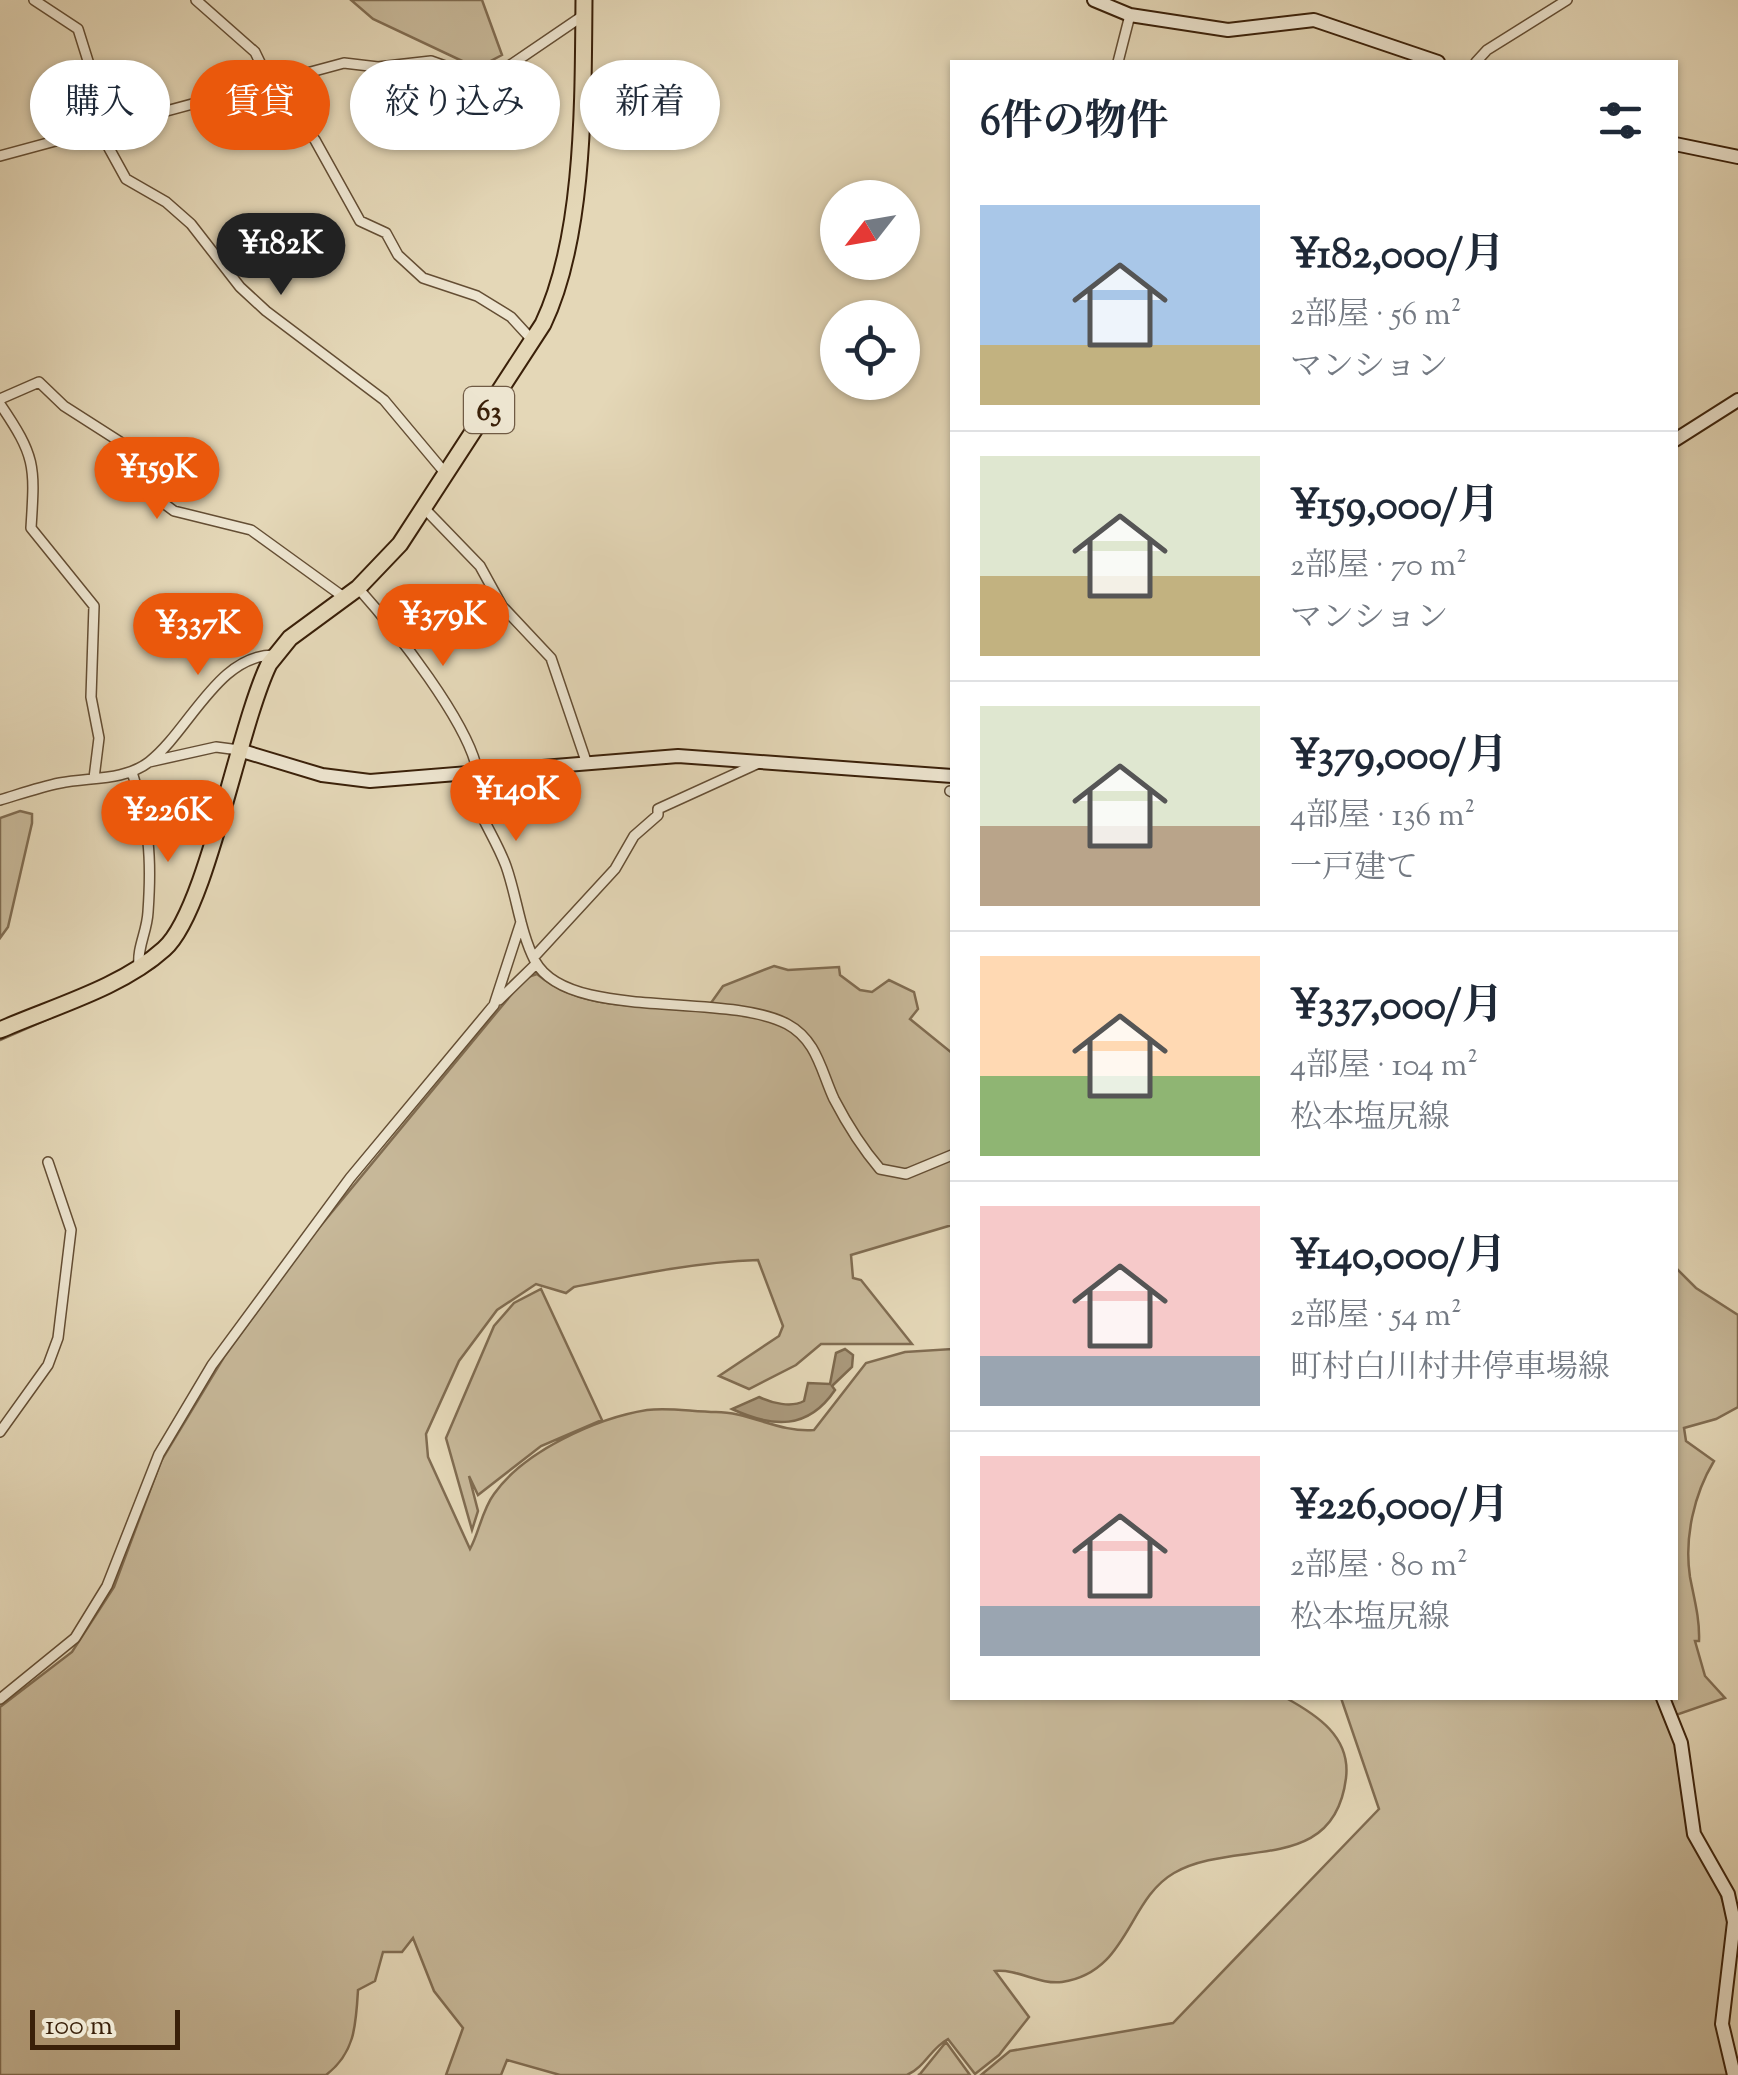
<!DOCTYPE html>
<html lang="ja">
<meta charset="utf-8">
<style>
body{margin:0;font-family:"Sorts Mill Goudy","Noto Serif JP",serif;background:#f6f6f7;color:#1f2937;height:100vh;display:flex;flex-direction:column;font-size:38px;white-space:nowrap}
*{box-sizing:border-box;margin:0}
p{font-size:32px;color:#747a83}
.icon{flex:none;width:55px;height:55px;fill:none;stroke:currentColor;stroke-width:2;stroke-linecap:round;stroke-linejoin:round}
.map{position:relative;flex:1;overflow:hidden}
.panel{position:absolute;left:950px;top:60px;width:728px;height:1640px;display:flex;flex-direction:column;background:#fff;border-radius:0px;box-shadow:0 2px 8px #0004}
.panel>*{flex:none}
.top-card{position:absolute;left:30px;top:60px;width:770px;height:90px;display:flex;gap:20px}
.needle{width:65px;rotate:239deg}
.controls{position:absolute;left:820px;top:180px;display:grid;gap:20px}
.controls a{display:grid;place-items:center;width:100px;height:100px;border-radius:50%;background:#fff;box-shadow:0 2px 8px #0004;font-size:50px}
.scale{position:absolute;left:30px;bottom:25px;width:150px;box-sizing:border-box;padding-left:10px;border:5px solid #3a2009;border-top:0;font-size:28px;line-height:35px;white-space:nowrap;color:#3a2009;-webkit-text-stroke:8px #ede5d0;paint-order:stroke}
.price{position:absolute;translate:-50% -85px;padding:0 22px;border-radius:35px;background:#ea580c;color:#fff;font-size:32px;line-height:65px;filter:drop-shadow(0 2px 5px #0008)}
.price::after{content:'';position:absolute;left:50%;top:60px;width:30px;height:22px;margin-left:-15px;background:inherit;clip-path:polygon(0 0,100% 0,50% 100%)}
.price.selected{background:#222;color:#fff}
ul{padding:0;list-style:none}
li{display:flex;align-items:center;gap:30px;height:250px;padding:0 30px}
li+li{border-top:2px solid #e0e1e3}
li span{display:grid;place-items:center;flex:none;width:280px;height:200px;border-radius:0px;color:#555}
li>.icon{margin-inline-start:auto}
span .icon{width:120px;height:120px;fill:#fffc;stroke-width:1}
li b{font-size:42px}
h2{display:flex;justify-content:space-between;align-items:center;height:120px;padding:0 30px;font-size:42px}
.tag{padding:0 35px;border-radius:45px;background:#fff;box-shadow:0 2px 8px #0004;font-size:35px;line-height:90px}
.tag.selected{background:#ea580c;color:#fff}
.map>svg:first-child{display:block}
.green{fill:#c7b899;stroke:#806c51;stroke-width:2.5}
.water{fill:#aa997c;stroke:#7d694e;stroke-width:2.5}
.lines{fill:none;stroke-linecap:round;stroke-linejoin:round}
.stream{stroke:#7d694e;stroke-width:2.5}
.street-casing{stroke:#644e34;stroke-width:12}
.secondary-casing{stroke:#3a2009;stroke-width:16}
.primary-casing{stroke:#3a2009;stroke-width:19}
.street{stroke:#ede5d0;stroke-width:9}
.secondary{stroke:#ede5d0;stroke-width:12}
.primary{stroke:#e4d7b7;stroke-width:15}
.labels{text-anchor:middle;stroke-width:8;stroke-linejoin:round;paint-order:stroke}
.shield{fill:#ede5d0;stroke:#705b45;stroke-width:2.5}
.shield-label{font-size:28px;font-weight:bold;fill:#3a2009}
</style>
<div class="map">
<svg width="1738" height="2075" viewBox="0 0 1738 2075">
<rect width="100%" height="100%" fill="#e4d7b7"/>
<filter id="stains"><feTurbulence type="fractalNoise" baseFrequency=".002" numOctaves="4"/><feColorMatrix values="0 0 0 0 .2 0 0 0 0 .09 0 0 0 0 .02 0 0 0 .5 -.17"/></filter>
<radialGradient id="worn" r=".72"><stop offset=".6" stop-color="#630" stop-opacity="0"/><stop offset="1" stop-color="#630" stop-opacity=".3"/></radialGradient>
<!-- green -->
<path class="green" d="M 351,0 L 482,0 L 502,55 L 477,68 L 373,19 Z
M 20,811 L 32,814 L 32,823 L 8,927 L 0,938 L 0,818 Z
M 774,966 L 788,970 L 839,967 L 840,975 L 860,990 L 872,992 L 889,980 L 914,992 L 918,1009 L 910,1019 L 952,1053 L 952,1225 L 851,1255 L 853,1278 L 861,1280 L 912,1344 L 821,1344 L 796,1365 L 749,1389 L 719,1376 L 779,1336 L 783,1326 L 758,1260 C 696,1262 634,1275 574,1287 L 566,1293 L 536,1284 L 497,1310 L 459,1361 L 426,1434 L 428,1457 L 470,1549 C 479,1533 482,1510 494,1494 C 524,1451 597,1418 647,1410 C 670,1407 693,1412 716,1412 C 749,1412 780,1433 814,1430 L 866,1363 L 905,1352 L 952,1349 L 952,1698 L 1286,1698 C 1317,1715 1351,1737 1346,1778 C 1334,1876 1235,1838 1174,1873 C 1127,1900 1129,1972 1062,1982 C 1039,1985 1019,1969 995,1971 L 1029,2017 L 999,2055 L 975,2074 L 948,2039 C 930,2049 926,2066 907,2075 L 560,2075 L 507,2060 L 501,2075 L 446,2075 L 463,2028 L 434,1991 L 413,1938 L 402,1952 L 383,1952 L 375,1981 L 358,1990 C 356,2025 355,2053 326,2075 L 0,2075 L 0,1707 L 72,1652 L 114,1587 L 161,1461 L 224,1357 L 308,1241 L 525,978 L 537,974 C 586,1014 647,1003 706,1010 L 723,986 Z
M 1675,1267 L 1696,1288 L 1738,1315 L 1738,1407 L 1716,1419 L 1684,1428 L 1686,1441 L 1714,1461 C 1694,1494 1684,1538 1690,1577 C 1694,1598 1700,1619 1699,1641 L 1695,1641 L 1705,1676 L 1725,1698 L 1676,1715 L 1668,1698 L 1675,1698 Z
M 541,1289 L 602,1420 L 541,1446 L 478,1495 L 469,1476 L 478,1511 L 472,1530 L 446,1438 L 494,1326 L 514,1303 Z
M 1341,1698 L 1658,1698 L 1675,1744 L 1687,1829 L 1718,1886 L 1729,1922 L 1717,2026 L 1729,2075 L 981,2075 L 1010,2051 L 1173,2023 L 1379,1809 Z
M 946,2042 L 970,2075 L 918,2075 L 920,2074 Z"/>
<!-- water -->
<path class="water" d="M 845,1349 L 853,1355 L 852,1367 L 832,1386 L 835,1390 C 808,1430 773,1428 732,1409 L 759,1397 C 772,1403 791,1408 804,1401 L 808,1383 L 830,1384 L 836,1353 Z"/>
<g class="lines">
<!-- stream -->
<path class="stream" d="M 135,979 L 155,967
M 0,1040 L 55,1016"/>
<!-- street casing -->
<g class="street-casing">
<path id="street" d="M 34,0 L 78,29 L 109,128
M 196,0 L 255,52 L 270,83
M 1118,62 L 1130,15
M 1476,62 L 1487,50 L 1567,0
M 276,82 L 284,105 L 315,140 L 360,221 L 386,233 L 398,255 L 423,278 L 477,296 L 511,317 L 533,341
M 99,130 L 126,179 L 166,202 L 191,224 L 240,287 L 266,311 L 384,400 L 446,474
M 0,156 L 344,63 L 378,67 L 431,61 L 487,81 L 584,15
M 0,399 L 39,382 L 64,406 L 125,445 L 158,499 L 174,511 L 251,530 L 345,598
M 0,404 C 36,457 35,465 31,528 L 94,606 L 91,697 L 99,738 L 94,778
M 424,508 L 480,566 L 502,606 L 551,658 L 587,764
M 358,588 C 392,626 472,726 478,775
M 149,762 L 216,747 L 239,750
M 132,772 C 149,826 152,856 148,912 C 147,932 137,947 139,966
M 468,776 C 475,812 494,834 506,866 C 517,897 520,932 535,961 C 568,1022 723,991 787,1024 C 817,1040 821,1071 834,1099 C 847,1124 862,1148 880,1169 L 906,1174 L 952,1155
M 950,791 L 952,792
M 0,800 C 20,794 40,787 60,783 C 90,777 124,781 149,762 C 190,730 218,654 275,655
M 534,957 L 615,869 L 634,836 L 658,815 L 658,809 L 759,763
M 499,1000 L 536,964
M 0,1432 L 48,1365 L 58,1338 L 71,1230 L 48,1162
M 0,1699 L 75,1638 L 107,1586 L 159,1454 L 212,1365 L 350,1178 L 494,1005 L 521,922"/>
</g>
<!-- secondary casing -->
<g class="secondary-casing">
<path id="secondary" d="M 1094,0 L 1130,15 L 1228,30 L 1314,20 L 1438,62
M 1675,144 L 1738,157
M 1675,440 L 1738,400
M 239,750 L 322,775 L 370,781 L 678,756 L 952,776
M 1663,1698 L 1681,1743 L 1694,1834 L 1728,1894 L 1734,1922 L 1722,2024 L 1734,2075"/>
</g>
<!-- primary casing -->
<g class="primary-casing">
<path id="primary" d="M 0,1030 C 52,1007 121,988 164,949 C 207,911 238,728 269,664 L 290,638 L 358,588 L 400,544 L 543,324 C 585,236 583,99 584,0"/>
</g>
<!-- street -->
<use href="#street" class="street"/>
<!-- secondary -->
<use href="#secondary" class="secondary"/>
<!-- primary -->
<use href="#primary" class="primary"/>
</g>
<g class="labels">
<!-- shield labels -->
<rect class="shield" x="464" y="387" width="50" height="46" rx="8"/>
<g class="shield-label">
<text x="489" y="420">63</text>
</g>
</g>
<rect width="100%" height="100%" filter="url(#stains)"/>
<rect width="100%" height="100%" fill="url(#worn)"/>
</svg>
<div class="controls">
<a><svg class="needle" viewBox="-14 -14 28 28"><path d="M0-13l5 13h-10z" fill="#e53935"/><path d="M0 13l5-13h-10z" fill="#747a83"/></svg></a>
<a><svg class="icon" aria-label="locate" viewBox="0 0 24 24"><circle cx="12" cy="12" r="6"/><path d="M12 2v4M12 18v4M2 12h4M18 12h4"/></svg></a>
</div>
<div class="scale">100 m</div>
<b class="price selected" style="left:281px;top:298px">¥182K</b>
<b class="price" style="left:157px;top:522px">¥159K</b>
<b class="price" style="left:443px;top:669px">¥379K</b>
<b class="price" style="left:198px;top:678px">¥337K</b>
<b class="price" style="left:516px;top:844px">¥140K</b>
<b class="price" style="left:168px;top:865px">¥226K</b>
<div class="top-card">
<a class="tag">購入</a>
<a class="tag selected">賃貸</a>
<a class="tag">絞り込み</a>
<a class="tag">新着</a>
</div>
<section class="panel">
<h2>6件の物件<svg class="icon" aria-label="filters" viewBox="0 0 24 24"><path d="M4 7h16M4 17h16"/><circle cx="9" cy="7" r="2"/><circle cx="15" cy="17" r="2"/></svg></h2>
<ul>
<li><span style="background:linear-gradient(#a9c7e8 70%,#c2b280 0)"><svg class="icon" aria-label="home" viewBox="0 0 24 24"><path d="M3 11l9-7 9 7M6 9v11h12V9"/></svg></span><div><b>¥182,000/月</b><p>2部屋 · 56 m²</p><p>マンション</p></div></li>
<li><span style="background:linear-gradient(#dfe7d0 60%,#c2b280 0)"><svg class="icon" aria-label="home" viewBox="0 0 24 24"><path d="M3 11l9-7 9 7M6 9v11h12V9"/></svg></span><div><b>¥159,000/月</b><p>2部屋 · 70 m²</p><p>マンション</p></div></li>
<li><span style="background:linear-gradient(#dfe7d0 60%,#b9a48a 0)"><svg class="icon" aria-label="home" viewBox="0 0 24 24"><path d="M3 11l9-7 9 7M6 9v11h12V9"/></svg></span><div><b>¥379,000/月</b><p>4部屋 · 136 m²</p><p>一戸建て</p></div></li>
<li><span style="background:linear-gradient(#ffd9b3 60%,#8fb573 0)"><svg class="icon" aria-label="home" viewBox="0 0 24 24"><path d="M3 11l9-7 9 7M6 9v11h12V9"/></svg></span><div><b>¥337,000/月</b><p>4部屋 · 104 m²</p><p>松本塩尻線</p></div></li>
<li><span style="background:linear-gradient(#f6c9c9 75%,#9aa5b1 0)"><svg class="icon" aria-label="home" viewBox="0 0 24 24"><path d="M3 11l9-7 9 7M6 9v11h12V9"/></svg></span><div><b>¥140,000/月</b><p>2部屋 · 54 m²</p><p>町村白川村井停車場線</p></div></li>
<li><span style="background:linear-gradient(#f6c9c9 75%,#9aa5b1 0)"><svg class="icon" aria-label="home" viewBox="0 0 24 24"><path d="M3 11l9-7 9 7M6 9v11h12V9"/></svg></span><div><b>¥226,000/月</b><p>2部屋 · 80 m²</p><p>松本塩尻線</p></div></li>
</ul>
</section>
</div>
